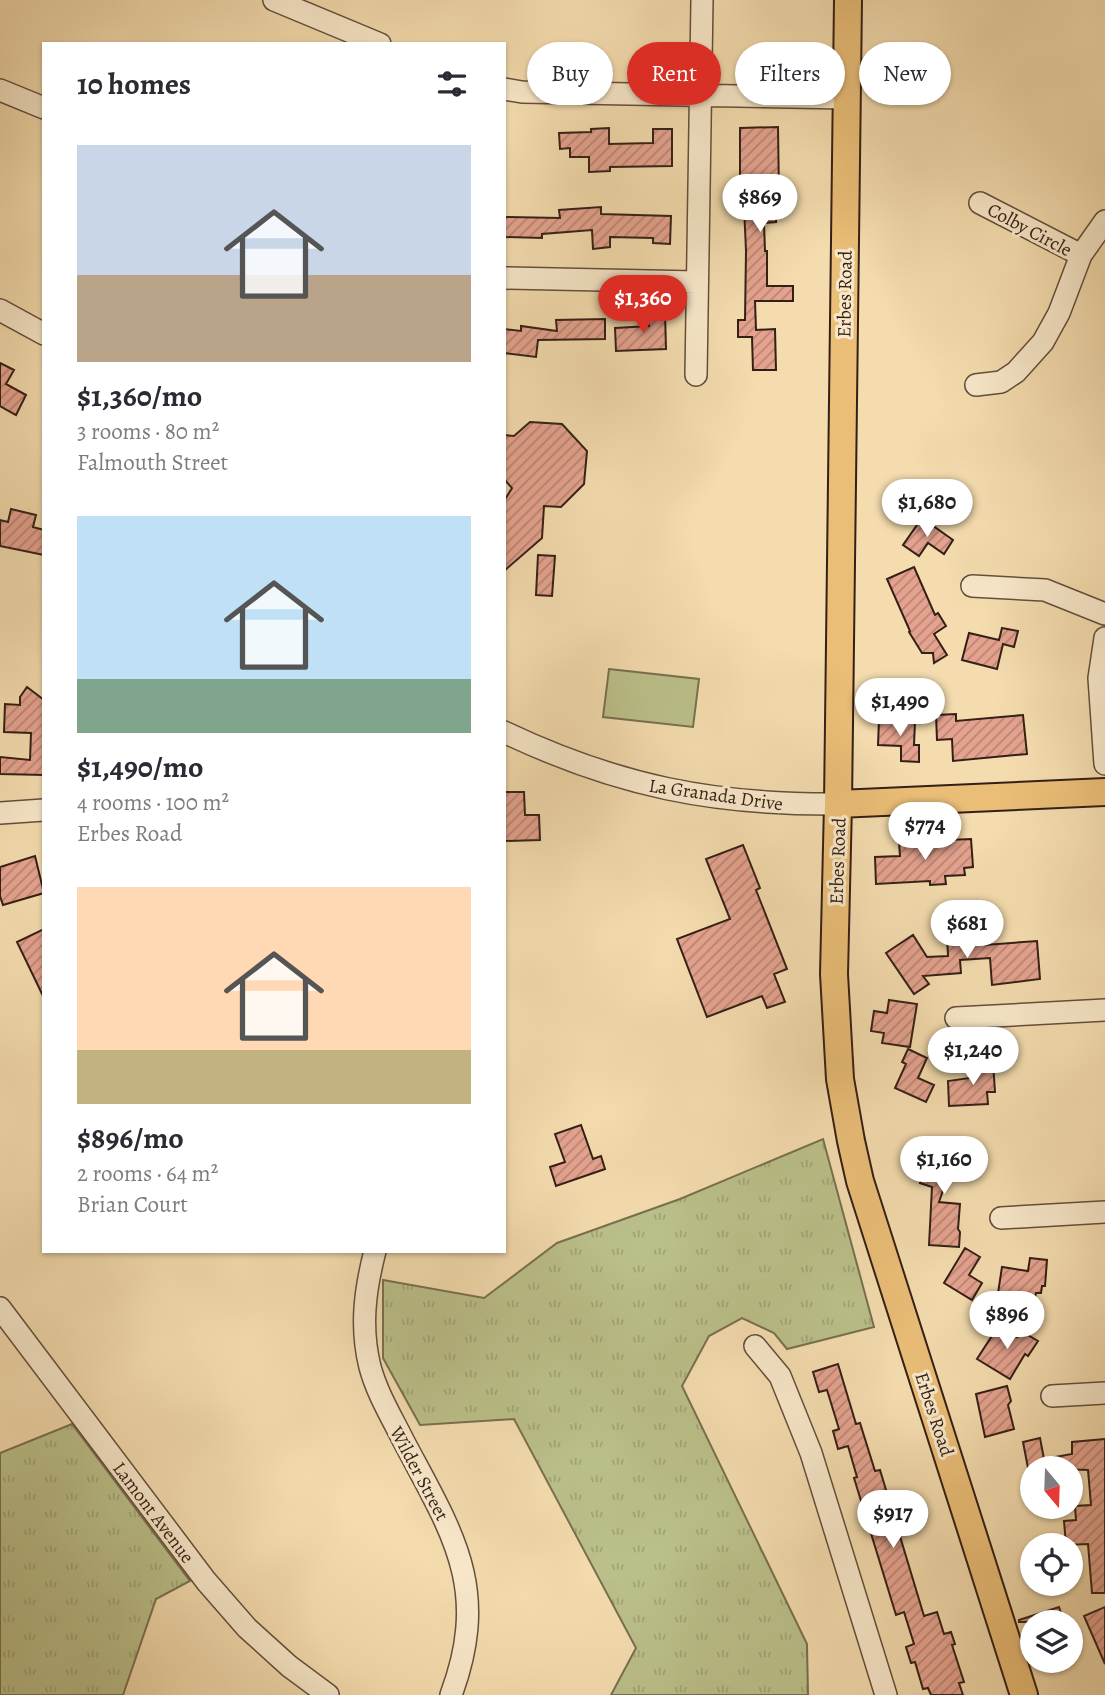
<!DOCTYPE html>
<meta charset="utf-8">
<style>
body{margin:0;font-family:Alegreya,serif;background:#f2f2f3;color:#2b2b33;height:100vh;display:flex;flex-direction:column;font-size:26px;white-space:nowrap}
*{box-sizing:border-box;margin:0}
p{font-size:23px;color:#7c7c81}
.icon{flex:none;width:38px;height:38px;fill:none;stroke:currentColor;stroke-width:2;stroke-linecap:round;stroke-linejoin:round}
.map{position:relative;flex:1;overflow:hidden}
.details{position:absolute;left:42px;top:42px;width:464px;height:1211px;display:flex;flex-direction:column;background:#fff;border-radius:0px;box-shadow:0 2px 5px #0004}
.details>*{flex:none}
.guide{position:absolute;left:527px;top:42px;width:472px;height:63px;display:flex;gap:14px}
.needle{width:46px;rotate:161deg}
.fabs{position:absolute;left:1020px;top:1456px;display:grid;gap:14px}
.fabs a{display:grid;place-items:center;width:63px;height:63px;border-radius:50%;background:#fff;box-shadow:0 2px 5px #0004;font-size:35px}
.price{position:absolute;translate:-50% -60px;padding:0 16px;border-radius:24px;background:#fff;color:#222;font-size:23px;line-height:46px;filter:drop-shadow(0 2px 4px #0008)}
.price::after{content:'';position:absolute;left:50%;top:42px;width:21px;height:16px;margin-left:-10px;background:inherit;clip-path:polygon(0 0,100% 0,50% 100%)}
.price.selected{background:#d93025;color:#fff}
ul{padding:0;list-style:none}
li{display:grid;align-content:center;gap:14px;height:371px;padding:0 35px}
li span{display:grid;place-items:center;height:217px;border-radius:0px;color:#555}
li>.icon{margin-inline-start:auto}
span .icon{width:126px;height:126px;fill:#fffc;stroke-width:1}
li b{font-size:30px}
h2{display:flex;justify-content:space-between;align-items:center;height:84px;padding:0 35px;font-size:30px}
.pill{padding:0 24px;border-radius:32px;background:#fff;box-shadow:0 2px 5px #0004;font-size:24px;line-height:63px}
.pill.selected{background:#d93025;color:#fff}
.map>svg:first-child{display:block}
.grass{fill:url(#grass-tufts);stroke:#787050;stroke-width:2}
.park{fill:#bbc08a;stroke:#787050;stroke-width:2}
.building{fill:url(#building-hatch);stroke:#341f16;stroke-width:2}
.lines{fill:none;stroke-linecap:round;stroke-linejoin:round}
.minor-casing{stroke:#644e3c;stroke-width:24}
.major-casing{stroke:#341f16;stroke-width:30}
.minor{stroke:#f8e8ca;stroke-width:21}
.major{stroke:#eabe77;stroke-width:26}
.labels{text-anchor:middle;stroke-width:6;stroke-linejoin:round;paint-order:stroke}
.street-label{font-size:19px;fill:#341f16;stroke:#f8e8ca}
</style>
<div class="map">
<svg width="1105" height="1695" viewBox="0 0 1105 1695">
<defs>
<pattern id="grass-tufts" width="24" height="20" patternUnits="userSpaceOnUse" patternTransform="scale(1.75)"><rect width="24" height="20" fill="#bbc08a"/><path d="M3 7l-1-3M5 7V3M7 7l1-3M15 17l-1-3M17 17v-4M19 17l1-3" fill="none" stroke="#a1a576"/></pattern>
<pattern id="building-hatch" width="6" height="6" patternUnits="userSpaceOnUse" patternTransform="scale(1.75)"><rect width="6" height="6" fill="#e5a38f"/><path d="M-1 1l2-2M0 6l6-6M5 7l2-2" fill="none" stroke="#ba8474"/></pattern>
</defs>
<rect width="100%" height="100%" fill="#f4dcae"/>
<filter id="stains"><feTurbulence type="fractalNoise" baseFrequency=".00286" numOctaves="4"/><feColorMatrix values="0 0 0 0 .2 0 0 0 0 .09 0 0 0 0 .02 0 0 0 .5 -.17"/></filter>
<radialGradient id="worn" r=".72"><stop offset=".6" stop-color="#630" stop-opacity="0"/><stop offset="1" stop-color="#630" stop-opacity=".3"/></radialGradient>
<!-- grass -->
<path class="grass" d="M 823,1139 L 874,1327 L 787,1349 L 774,1333 L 742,1318 L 709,1336 L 682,1386 L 807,1644 L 808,1695 L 611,1695 L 636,1648 L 514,1419 L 420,1425 L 383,1358 L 383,1280 L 484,1298 L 557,1243 L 680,1199 Z
M 72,1424 L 190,1581 L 156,1599 L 123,1695 L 0,1695 L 0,1453 Z"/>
<!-- park -->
<path class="park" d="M 609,669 L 699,679 L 693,727 L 603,717 Z"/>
<!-- building -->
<path class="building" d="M 778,127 L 779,196 L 790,195 L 790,209 L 776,210 L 776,222 L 764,223 L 765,251 L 767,251 L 767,286 L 793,286 L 793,301 L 755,301 L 756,330 L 775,329 L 776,370 L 753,370 L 752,337 L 738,337 L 738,320 L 745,320 L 746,251 L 744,206 L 740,206 L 740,128 Z
M 609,128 L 609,144 L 653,143 L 653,129 L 672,129 L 672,166 L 610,167 L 610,171 L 589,172 L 589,157 L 570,157 L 570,148 L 560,149 L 559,133 L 591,132 L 591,129 Z
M 601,207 L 601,214 L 671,216 L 670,244 L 653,243 L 653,238 L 610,237 L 610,247 L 593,249 L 592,230 L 542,234 L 542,238 L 504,237 L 504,219 L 507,217 L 560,218 L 559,210 Z
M 648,312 L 665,312 L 666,349 L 616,351 L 615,328 L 649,326 Z
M 605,319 L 605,339 L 538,340 L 536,357 L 504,353 L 504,329 L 521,331 L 521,326 L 557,331 L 556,320 Z
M 0,363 L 14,370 L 6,384 L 26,395 L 16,415 L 0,406 Z
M 530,422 L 562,424 L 587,451 L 584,484 L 561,507 L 544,506 L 542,538 L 504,571 L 504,501 L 512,488 L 504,479 L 504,435 L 514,436 Z
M 11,509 L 36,515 L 33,527 L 44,530 L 44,555 L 0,546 L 0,520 L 8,522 Z
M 922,518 L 953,540 L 944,554 L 928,543 L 919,556 L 903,545 Z
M 538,555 L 555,556 L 552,596 L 536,595 Z
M 914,567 L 935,615 L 938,613 L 946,626 L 934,634 L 947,655 L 934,663 L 933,653 L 922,653 L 909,632 L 910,631 L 887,579 Z
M 1002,628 L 1018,631 L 1014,647 L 1003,644 L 997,669 L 962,660 L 969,633 L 999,640 Z
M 27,687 L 44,700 L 44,775 L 0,774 L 0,757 L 30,760 L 31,733 L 4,732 L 5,704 L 20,705 L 20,697 Z
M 956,714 L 956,721 L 1023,715 L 1027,754 L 953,761 L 952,739 L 937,740 L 936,715 Z
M 879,720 L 915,721 L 914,745 L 919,745 L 919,762 L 901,761 L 901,746 L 878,745 Z
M 504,792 L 524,792 L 525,815 L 539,815 L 540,840 L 504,841 Z
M 971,839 L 973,867 L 964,868 L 965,875 L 945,876 L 946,884 L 930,885 L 930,881 L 876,884 L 875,857 L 900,856 L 899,842 Z
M 743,845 L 760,888 L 756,890 L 787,969 L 774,974 L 785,1002 L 767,1008 L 762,996 L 707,1017 L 677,939 L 730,919 L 706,859 Z
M 35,856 L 44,893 L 3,905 L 0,896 L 0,867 Z
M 44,929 L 44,998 L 17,942 Z
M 984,932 L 985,945 L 1037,941 L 1040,979 L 992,985 L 990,958 L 960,960 L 961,973 L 923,976 L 929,984 L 914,994 L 886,953 L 913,935 L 927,957 L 948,956 L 947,935 Z
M 889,1000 L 917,1004 L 910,1047 L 882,1043 L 884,1033 L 871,1031 L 874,1011 L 887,1013 Z
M 908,1049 L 927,1058 L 918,1078 L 934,1085 L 926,1102 L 895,1088 L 906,1064 L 902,1062 Z
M 993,1062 L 995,1092 L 987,1092 L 988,1104 L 949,1106 L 948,1081 L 977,1077 L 976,1063 Z
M 581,1125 L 593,1159 L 601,1156 L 605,1169 L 556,1186 L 550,1167 L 565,1162 L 555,1134 Z
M 932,1147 L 957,1155 L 959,1149 L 974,1153 L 969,1168 L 955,1164 L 952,1174 L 949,1173 L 939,1202 L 960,1204 L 958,1229 L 960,1232 L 959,1247 L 929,1245 L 932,1187 L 920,1183 Z
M 965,1248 L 980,1257 L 969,1275 L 982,1283 L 972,1300 L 944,1283 Z
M 1030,1258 L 1047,1260 L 1045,1286 L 1042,1286 L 1041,1293 L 1036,1293 L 1035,1298 L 998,1293 L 1002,1267 L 1028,1271 Z
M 999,1325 L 1017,1337 L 1021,1331 L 1038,1341 L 1028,1356 L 1025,1354 L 1010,1379 L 977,1359 Z
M 838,1364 L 856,1424 L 860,1423 L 875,1471 L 880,1470 L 924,1616 L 937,1612 L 944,1634 L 951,1632 L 955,1644 L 952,1645 L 964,1682 L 959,1683 L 963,1695 L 931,1695 L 928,1688 L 923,1689 L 915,1662 L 911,1663 L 906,1647 L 914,1644 L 904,1612 L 896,1615 L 854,1478 L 857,1477 L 848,1446 L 838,1449 L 833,1431 L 839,1429 L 827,1390 L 819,1392 L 813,1372 Z
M 1007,1386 L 1011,1401 L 1008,1405 L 1014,1429 L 985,1437 L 976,1394 Z
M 1040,1438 L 1044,1459 L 1072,1454 L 1072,1442 L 1105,1439 L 1105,1593 L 1092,1593 L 1088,1544 L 1066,1545 L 1064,1521 L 1076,1520 L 1075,1506 L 1091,1505 L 1088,1470 L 1028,1468 L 1023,1442 Z
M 1059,1607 L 1064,1622 L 1019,1622 L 1019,1620 Z
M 1105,1607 L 1105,1664 L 1084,1616 Z"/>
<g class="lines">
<!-- minor casing -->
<g class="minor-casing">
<path id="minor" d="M 274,0 L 380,44
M 504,89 L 522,92 L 846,98
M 0,90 L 44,108
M 980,203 L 1081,255
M 504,278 L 696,282
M 0,310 L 44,334
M 696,375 L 702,0
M 976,385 L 1001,382 L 1016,372 L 1043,342 L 1059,313 L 1081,255 L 1105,221
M 972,586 L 1045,590 L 1105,614
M 1105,638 L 1099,678 L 1105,764
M 504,732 C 618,786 713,805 838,804
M 0,813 L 44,810
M 956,1018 L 1105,1010
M 1001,1218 L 1105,1212
M 375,1251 C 365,1290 360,1327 370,1367 C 377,1393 391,1416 403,1440 C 452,1533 491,1587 451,1695
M 0,1308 L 206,1581 L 247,1628 L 289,1666 L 328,1695
M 755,1346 L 780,1376 L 811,1453 L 886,1695
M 1052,1396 L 1105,1393"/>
</g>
<!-- major casing -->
<g class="major-casing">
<path id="major" d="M 848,0 L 838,804 L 834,974 L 840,1079 L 851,1141 L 860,1181 L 1024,1695
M 838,804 L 1105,792"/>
</g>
<!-- minor -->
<use href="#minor" class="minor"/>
<!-- major -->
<use href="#major" class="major"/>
</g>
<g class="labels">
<!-- street labels -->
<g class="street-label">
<text transform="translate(1030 229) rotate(28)" y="7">Colby Circle</text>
<text transform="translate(844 294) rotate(-89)" y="7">Erbes Road</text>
<text transform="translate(716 794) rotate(8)" y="7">La Granada Drive</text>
<text transform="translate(837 861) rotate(-88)" y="7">Erbes Road</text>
<text transform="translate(935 1414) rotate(72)" y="7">Erbes Road</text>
<text transform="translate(420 1473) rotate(62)" y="7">Wilder Street</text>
<text transform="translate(154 1512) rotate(53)" y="7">Lamont Avenue</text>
</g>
</g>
<rect width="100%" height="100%" filter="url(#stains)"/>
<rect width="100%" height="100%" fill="url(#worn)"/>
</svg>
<div class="fabs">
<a><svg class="needle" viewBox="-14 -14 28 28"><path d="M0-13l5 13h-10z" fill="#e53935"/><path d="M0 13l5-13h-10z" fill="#7c7c81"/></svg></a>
<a><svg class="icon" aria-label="locate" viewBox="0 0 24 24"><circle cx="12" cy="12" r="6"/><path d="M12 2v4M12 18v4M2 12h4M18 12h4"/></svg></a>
<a><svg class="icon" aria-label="layers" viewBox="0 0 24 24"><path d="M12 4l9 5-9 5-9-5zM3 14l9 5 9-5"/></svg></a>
</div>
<b class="price" style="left:760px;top:234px">$869</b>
<b class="price selected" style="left:643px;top:335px">$1,360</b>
<b class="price" style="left:927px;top:539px">$1,680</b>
<b class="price" style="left:900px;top:738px">$1,490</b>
<b class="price" style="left:925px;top:862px">$774</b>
<b class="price" style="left:967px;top:960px">$681</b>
<b class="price" style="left:973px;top:1087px">$1,240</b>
<b class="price" style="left:944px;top:1196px">$1,160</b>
<b class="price" style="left:1007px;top:1351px">$896</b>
<b class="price" style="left:893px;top:1550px">$917</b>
<div class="guide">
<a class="pill">Buy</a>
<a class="pill selected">Rent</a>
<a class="pill">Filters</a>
<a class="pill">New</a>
</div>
<section class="details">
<h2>10 homes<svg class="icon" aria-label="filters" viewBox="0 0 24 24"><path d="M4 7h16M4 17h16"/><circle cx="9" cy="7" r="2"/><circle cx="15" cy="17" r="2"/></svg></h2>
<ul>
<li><span style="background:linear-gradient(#c9d6e8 60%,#b9a48a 0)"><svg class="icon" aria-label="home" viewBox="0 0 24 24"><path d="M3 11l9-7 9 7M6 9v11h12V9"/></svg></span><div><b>$1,360/mo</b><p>3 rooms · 80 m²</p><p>Falmouth Street</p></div></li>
<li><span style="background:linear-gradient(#bfe0f5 75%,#7fa58c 0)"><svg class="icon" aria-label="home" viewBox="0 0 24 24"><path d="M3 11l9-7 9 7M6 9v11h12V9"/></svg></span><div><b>$1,490/mo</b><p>4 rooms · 100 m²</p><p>Erbes Road</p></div></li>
<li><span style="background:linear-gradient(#ffd9b3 75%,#c2b280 0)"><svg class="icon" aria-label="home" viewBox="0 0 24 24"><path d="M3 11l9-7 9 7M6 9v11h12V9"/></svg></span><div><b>$896/mo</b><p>2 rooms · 64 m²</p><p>Brian Court</p></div></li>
</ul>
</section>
</div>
